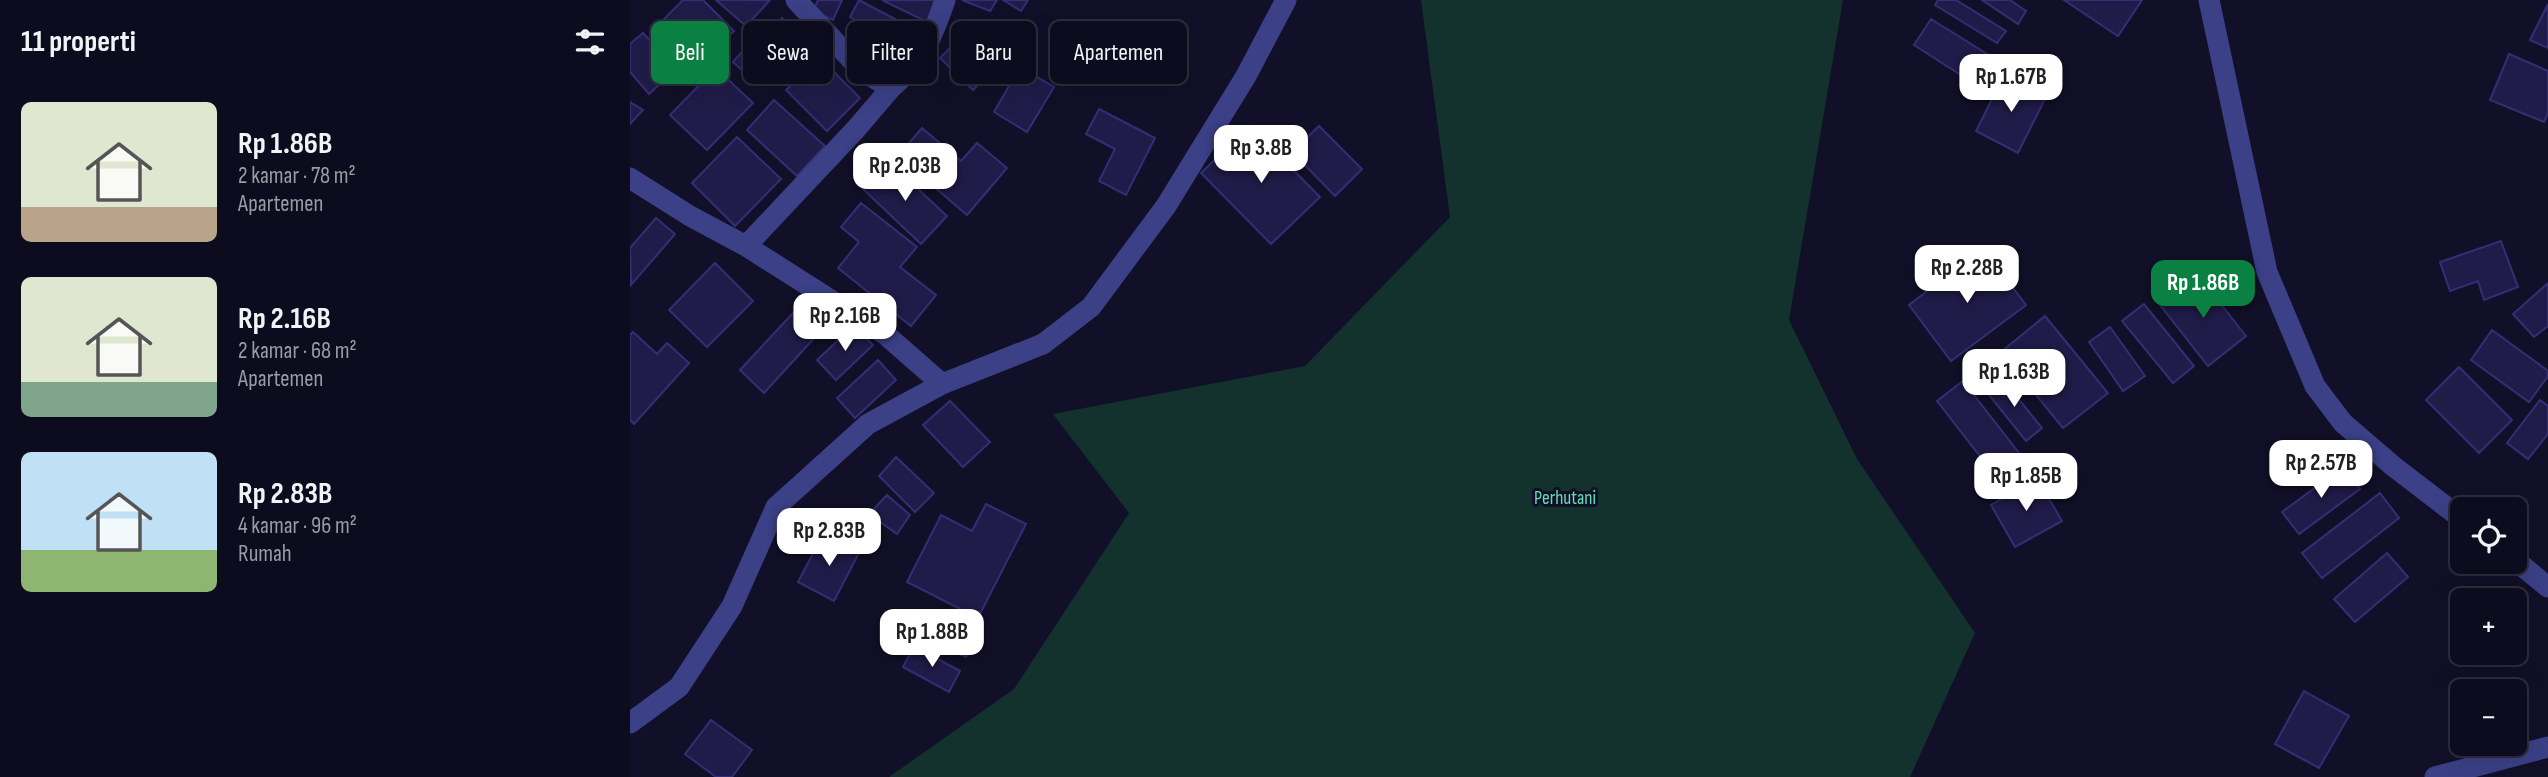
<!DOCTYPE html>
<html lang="id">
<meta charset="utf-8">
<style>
body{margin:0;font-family:"Sofia Sans Condensed",sans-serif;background:#1b1a2b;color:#f1f3f6;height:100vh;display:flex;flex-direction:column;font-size:26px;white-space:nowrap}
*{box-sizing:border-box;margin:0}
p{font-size:23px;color:#9a9ba4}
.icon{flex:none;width:38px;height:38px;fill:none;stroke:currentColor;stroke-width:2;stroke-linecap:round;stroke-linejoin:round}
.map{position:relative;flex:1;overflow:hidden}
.sheet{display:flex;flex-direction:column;background:#0d0c1e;width:630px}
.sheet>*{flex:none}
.top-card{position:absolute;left:21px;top:21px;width:665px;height:63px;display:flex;gap:14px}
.tools{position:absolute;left:1820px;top:497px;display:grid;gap:14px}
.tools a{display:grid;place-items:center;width:77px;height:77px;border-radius:10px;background:#0d0c1e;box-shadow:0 7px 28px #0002,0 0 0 2px #2d2c3c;font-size:35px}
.price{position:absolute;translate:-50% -60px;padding:0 16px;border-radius:14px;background:#fff;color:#222;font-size:23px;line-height:46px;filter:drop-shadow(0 2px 4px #0008)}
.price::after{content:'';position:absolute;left:50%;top:42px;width:21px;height:16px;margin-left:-10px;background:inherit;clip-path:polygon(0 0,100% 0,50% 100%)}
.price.active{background:#0b8043;color:#fff}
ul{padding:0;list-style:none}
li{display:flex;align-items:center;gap:21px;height:175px;padding:0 21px}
li span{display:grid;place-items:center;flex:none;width:196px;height:140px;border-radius:10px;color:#555}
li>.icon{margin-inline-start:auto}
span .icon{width:84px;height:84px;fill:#fffc;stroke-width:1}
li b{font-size:30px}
h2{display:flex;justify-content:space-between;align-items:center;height:84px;padding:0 21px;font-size:30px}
.chip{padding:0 24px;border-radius:10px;background:#0d0c1e;box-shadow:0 7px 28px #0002,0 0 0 2px #2d2c3c;font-size:24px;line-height:63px}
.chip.active{background:#0b8043;color:#fff}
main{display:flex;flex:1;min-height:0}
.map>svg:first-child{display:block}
.green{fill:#13322e}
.building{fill:#201c49;stroke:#342e75;stroke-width:2}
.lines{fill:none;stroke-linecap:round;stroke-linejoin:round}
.minor{stroke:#3b4087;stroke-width:21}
.labels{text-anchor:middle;stroke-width:6;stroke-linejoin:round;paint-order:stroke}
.park-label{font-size:19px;fill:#61e1b3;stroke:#111028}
</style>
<main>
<section class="sheet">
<h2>11 properti<svg class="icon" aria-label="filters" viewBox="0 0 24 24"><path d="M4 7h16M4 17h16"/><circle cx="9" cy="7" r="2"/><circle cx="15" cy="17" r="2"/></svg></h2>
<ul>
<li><span style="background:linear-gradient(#dfe7d0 75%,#b9a48a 0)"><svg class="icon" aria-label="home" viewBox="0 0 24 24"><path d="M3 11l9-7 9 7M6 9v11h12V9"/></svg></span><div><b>Rp 1.86B</b><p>2 kamar · 78 m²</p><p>Apartemen</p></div></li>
<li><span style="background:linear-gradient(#dfe7d0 75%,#7fa58c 0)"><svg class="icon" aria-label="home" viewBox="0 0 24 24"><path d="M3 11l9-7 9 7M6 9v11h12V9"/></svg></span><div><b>Rp 2.16B</b><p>2 kamar · 68 m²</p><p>Apartemen</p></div></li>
<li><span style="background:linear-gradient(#bfe0f5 70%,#8fb573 0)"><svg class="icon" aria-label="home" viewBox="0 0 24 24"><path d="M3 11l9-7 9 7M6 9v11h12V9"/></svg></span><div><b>Rp 2.83B</b><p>4 kamar · 96 m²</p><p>Rumah</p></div></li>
</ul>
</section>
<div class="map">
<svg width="1918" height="777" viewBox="0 0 1918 777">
<rect width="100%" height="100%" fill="#111028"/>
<!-- green -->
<path class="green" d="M 791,0 L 1213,0 L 1159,320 L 1227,459 L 1345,633 L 1280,777 L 259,777 L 384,689 L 499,513 L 423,414 L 675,366 L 820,217 Z"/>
<!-- building -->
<path class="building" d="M 53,0 L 73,0 L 104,31 L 66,69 L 24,29 Z
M 86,0 L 140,0 L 116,26 Z
M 188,0 L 212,0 L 203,20 L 183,11 Z
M 229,0 L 278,26 L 251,74 L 228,60 L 243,31 L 220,17 Z
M 252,0 L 308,0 L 297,22 Z
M 332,0 L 367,0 L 360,11 Z
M 373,0 L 398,0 L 391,11 Z
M 1308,0 L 1326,0 L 1376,31 L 1367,43 L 1305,5 Z
M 1352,0 L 1380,0 L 1396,11 L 1388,24 Z
M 1434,0 L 1512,0 L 1488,36 Z
M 1918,4 L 1918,48 L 1900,40 Z
M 152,18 L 172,36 L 154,57 L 133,39 Z
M 1301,19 L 1362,57 L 1345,84 L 1284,45 Z
M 13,33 L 46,69 L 19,94 L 0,72 L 0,44 Z
M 335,33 L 368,65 L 343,90 L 310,58 Z
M 118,45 L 143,67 L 128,85 L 103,62 Z
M 1879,54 L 1918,71 L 1918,113 L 1914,122 L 1860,100 Z
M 189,57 L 230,98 L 197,131 L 156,90 Z
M 390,67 L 424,87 L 397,132 L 364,112 Z
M 86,68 L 123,103 L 77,150 L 40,115 Z
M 1374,75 L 1416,97 L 1388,153 L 1346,131 Z
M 144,100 L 195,146 L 167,176 L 117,130 Z
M 0,102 L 13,110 L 0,124 Z
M 469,109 L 525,138 L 496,195 L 469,181 L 485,149 L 456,134 Z
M 620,126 L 690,197 L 641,244 L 571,173 Z
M 689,126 L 732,169 L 705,196 L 662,152 Z
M 292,128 L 331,161 L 347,143 L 377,168 L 337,215 L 268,156 Z
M 107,137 L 151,179 L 105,226 L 62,183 Z
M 259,162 L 317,216 L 291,244 L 233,189 Z
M 231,203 L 287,247 L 270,267 L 306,295 L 281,326 L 208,268 L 229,242 L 211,227 Z
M 26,218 L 45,234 L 1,285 L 0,248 Z
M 1871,241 L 1888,287 L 1854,300 L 1848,281 L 1820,291 L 1810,262 Z
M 1353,248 L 1396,305 L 1321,361 L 1279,305 Z
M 85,263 L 123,301 L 77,347 L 39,310 Z
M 1568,275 L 1616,336 L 1578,366 L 1530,305 Z
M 1918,283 L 1918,326 L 1904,337 L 1883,314 Z
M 1514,304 L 1564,366 L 1543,383 L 1492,321 Z
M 163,313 L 187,335 L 134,393 L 110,370 Z
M 1415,316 L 1478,393 L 1433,428 L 1371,352 Z
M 224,325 L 243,345 L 206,380 L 187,360 Z
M 1480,327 L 1515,376 L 1493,391 L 1459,342 Z
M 1862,330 L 1918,371 L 1918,376 L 1899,402 L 1841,360 Z
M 3,332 L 27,354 L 37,343 L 59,363 L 4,424 L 0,420 L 0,335 Z
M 248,360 L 266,380 L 225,418 L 207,398 Z
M 1829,367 L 1882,420 L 1849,453 L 1796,400 Z
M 1371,377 L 1412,428 L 1396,441 L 1355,390 Z
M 1333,381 L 1393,458 L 1367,478 L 1307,401 Z
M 1910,400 L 1918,406 L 1918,434 L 1898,459 L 1877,443 Z
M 320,401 L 360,442 L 333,467 L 293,425 Z
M 266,457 L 304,493 L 285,512 L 249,476 Z
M 1713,467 L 1730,489 L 1669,534 L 1652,512 Z
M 1407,478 L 1432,521 L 1385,547 L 1361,505 Z
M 1750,493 L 1769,518 L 1692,578 L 1672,553 Z
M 257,495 L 280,515 L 267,534 L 239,514 Z
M 356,504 L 396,524 L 348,618 L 277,582 L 311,515 L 342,531 Z
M 193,534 L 229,553 L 204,601 L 168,582 Z
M 1757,553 L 1778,577 L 1725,622 L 1704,599 Z
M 302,614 L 350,639 L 336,657 L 292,637 Z
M 284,646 L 330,671 L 319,692 L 273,667 Z
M 1674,691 L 1719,716 L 1689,768 L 1645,744 Z
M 81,720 L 122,750 L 102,777 L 86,777 L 55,754 Z"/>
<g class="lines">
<!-- minor -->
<path class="minor" d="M 166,0 L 233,72 L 261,88 C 292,62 302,38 315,0
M 1579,0 L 1637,272 L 1685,386 L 1713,423 L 1763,466 L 1832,519
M 0,178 L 60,216 L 116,246 L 256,335 L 312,384
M 116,246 L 226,129 L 261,88
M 1885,560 L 1918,587
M 0,723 L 49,687 L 102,606 L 146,507 L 238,424 L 312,384 L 413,344 L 461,307 L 536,206 L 616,76 L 656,0
M 1805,777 L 1918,747"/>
</g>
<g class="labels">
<!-- park labels -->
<g class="park-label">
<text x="935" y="504">Perhutani</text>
</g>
</g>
</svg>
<div class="tools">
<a><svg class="icon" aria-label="locate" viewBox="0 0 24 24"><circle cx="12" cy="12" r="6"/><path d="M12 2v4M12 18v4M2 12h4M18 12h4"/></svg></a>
<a>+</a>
<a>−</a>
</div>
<b class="price" style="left:1381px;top:114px">Rp 1.67B</b>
<b class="price" style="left:631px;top:185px">Rp 3.8B</b>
<b class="price" style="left:275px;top:203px">Rp 2.03B</b>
<b class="price" style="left:1337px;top:305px">Rp 2.28B</b>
<b class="price active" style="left:1573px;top:320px">Rp 1.86B</b>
<b class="price" style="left:215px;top:353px">Rp 2.16B</b>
<b class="price" style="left:1384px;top:409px">Rp 1.63B</b>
<b class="price" style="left:1691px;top:500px">Rp 2.57B</b>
<b class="price" style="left:1396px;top:513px">Rp 1.85B</b>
<b class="price" style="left:199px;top:568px">Rp 2.83B</b>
<b class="price" style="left:302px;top:669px">Rp 1.88B</b>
<div class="top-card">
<a class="chip active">Beli</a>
<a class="chip">Sewa</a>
<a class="chip">Filter</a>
<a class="chip">Baru</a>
<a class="chip">Apartemen</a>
</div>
</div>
</main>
